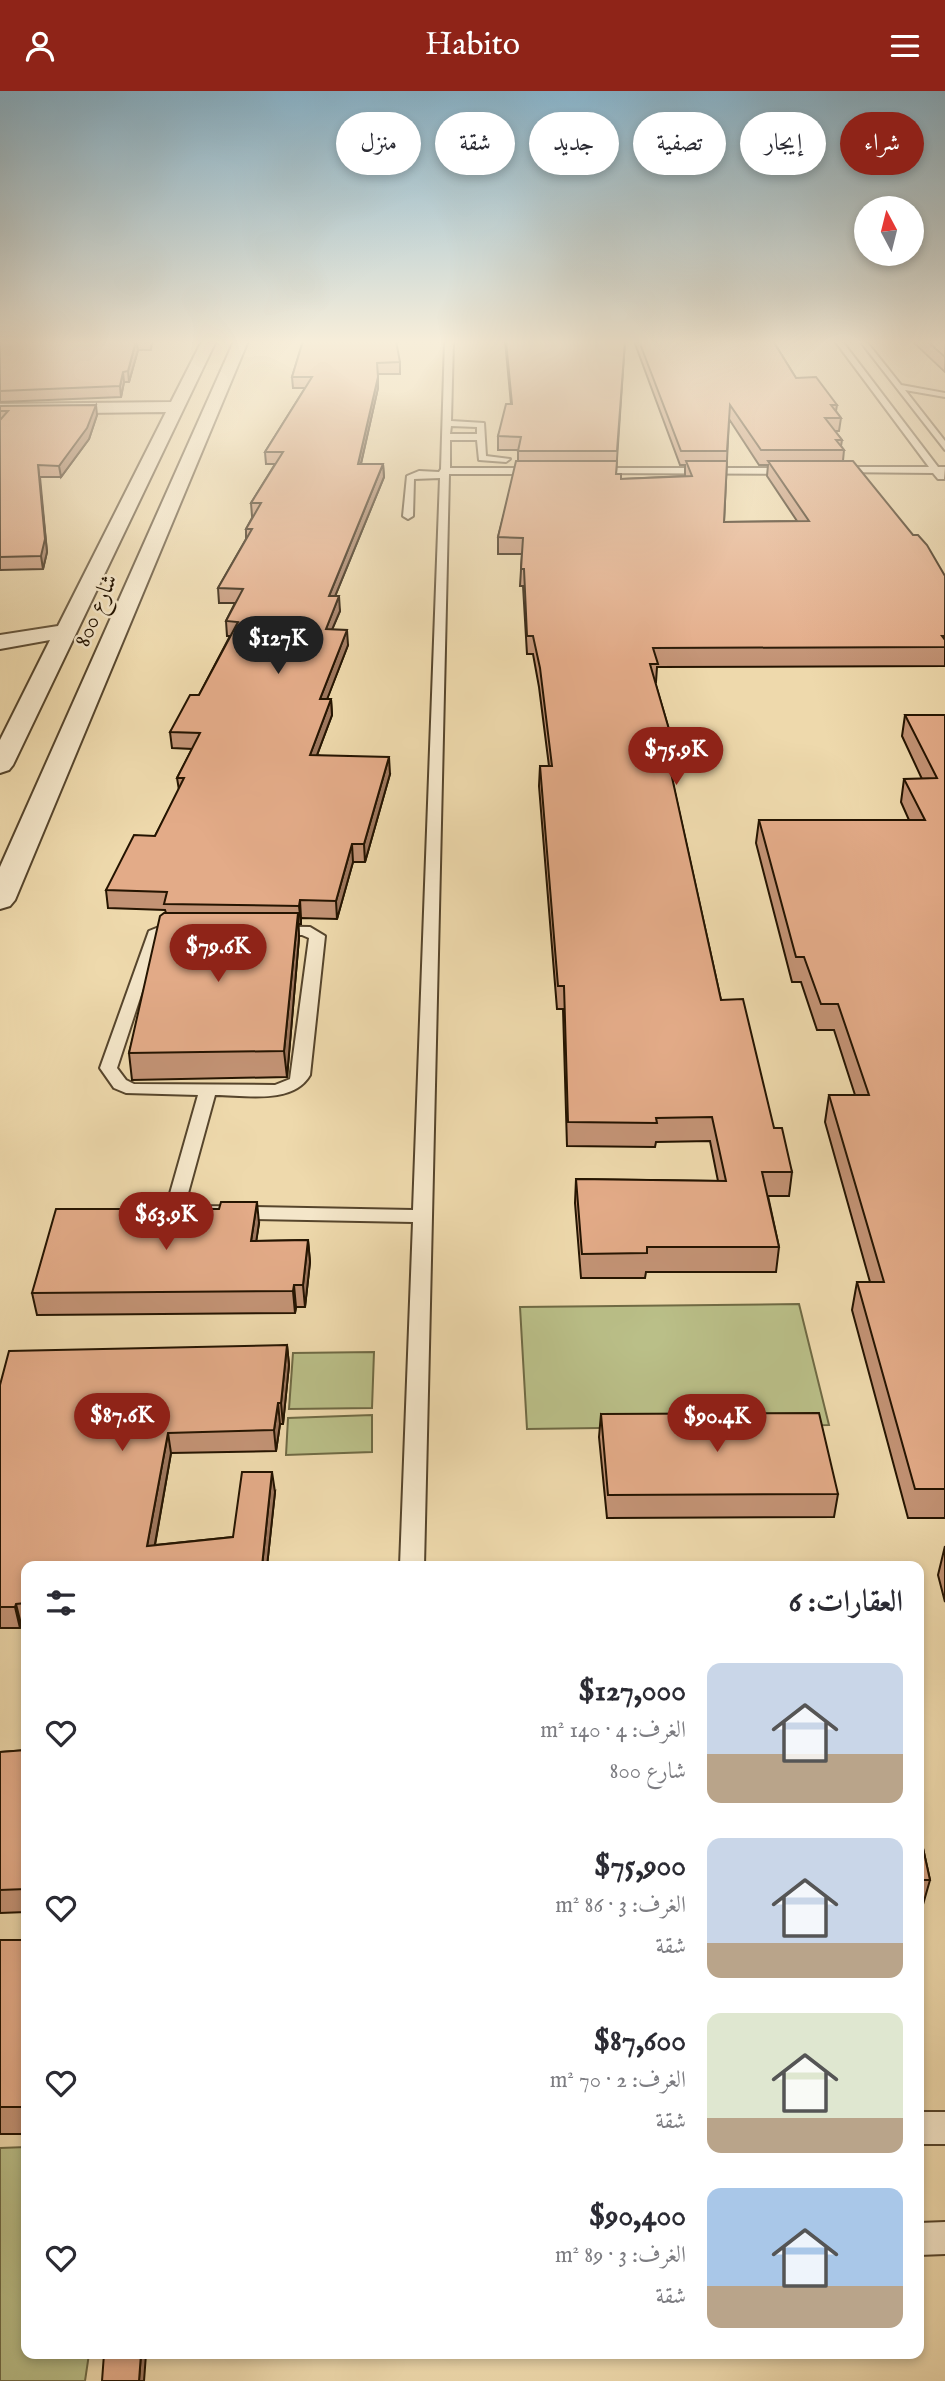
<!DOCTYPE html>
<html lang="ar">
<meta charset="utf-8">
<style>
body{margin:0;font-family:"IM FELL English",Amiri,serif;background:#f2f2f3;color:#2b2b33;direction:rtl;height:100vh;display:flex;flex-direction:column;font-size:26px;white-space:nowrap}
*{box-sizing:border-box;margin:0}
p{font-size:23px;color:#7c7c81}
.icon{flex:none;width:38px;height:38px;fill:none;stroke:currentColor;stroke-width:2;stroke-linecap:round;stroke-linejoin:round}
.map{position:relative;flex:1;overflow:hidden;direction:ltr}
.drawer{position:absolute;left:21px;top:1470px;width:903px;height:798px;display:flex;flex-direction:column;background:#fff;border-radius:14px;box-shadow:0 4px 10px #0003;direction:rtl}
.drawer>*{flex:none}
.hud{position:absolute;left:21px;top:21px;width:903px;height:63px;direction:rtl;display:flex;gap:14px}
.needle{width:46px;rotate:353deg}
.fabs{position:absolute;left:854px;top:105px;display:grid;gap:14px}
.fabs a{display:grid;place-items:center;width:70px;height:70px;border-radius:50%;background:#fff;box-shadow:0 4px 10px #0003;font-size:35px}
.price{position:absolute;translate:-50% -60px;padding:0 16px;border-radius:24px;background:#8f2418;color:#fff;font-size:23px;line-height:46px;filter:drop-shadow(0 2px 4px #0008)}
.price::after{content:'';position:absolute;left:50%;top:42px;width:21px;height:16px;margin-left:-10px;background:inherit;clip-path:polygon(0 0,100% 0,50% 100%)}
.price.on{background:#222;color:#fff}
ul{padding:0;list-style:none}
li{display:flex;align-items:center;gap:21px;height:175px;padding:0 21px}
li span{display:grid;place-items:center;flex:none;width:196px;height:140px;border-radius:14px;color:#555}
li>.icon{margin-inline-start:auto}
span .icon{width:84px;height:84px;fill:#fffc;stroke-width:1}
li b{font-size:30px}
h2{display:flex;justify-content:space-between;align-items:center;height:84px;padding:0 21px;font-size:30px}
.pill{padding:0 24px;border-radius:32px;background:#fff;box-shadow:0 4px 10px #0003;font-size:24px;line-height:63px}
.pill.on{background:#8f2418;color:#fff}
header{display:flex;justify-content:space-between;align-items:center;height:91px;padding:0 21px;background:#8f2418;color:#fff;font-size:32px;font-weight:600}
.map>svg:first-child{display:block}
.green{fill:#babf88;stroke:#6f6a44;stroke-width:2}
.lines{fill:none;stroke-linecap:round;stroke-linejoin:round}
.lane-casing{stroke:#56452c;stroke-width:4}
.street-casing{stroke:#56452c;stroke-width:4}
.lane{fill:#f4e6c9;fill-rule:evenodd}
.street{fill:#f4e6c9;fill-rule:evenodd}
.wall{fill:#c39375;stroke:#241401;stroke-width:2;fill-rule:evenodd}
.shaded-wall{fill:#9f785f;stroke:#241401;stroke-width:2}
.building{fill:#e3ab88;stroke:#241401;stroke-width:2}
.labels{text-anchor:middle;stroke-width:5;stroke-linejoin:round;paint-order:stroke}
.far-street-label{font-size:23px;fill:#241401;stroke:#f4e6c9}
</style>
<header><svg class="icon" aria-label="menu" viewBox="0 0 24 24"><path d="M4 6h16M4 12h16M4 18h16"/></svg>Habito<svg class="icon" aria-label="person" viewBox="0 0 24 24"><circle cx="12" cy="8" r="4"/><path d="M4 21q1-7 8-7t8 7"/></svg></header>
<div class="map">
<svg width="945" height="2290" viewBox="0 0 945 2290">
<rect width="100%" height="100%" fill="#eed9ac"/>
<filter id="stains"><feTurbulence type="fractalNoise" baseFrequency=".00286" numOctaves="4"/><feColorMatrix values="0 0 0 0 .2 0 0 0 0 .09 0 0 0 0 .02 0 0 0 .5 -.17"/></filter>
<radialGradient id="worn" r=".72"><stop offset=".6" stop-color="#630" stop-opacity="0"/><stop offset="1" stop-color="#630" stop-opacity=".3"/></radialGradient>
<!-- green -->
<path class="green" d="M 799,1213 L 829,1334 L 527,1338 L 520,1216 Z
M 374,1261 L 372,1317 L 289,1318 L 293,1262 Z
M 372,1324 L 372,1361 L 286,1364 L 288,1327 Z
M 26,2056 L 26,2263 L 89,2263 L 85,2290 L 0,2290 L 0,2057 Z"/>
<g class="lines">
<!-- lane casing -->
<g class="lane-casing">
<path id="lane" d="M 445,250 L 453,250 L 451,330 L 484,332 L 486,365 L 510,368 L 506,371 L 479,369 L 477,349 L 450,349 L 450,377 L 540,377 L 544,380 L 540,383 L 449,383 L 424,1475 L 400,1475 L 413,1131 L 207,1127 L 175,1118 L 169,1106 L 198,1004 L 126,1002 L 114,997 L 100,977 L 149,840 L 164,834 L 310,836 L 325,845 L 310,984 C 293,1014 244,1004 215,1004 L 187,1106 L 189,1110 L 208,1115 L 413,1119 L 440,387 L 414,388 L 413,425 L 408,428 L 403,425 L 407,385 L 419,380 L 439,381 L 441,378 ZM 451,335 L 477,336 L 477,343 L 450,343 ZM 166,844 L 302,844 L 309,847 L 290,988 L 275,994 L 134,993 L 126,989 L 117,977 L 159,849 Z
M 835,250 L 842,250 L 938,376 L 945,376 L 944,388 L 938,388 L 933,382 L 833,381 L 836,376 L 929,376 Z
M 860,250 L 866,250 L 901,294 L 945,302 L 945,306 L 905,299 L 945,350 L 945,359 Z
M 591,377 L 792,377 L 796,380 L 792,383 L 588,382 Z
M 919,2021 L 945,2021 L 945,2053 L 919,2053 Z
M 945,2131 L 945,2163 L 919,2164 L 919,2132 Z"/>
</g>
<!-- street casing -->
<g class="street-casing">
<path id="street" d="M 202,250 L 216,250 L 13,674 L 9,679 L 0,682 L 0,649 L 50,549 L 0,558 L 0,544 L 58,535 L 166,321 L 0,323 L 0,313 L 171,311 Z
M 234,250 L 248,250 L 15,809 L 10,815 L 0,818 L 0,776 Z"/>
</g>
<!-- lane -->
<use href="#lane" class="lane"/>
<!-- street -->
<use href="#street" class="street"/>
</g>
<!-- wall -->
<path class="wall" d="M 0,250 L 152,250 L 151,259 L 138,259 L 129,291 L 124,291 L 121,306 L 0,311 Z
M 303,250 L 400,271 L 400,283 L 378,283 L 378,297 L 361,373 L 383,373 L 384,386 L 335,505 L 340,520 L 332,538 L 348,554 L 327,608 L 331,608 L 332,624 L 317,664 L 390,683 L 365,771 L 353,771 L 337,828 L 301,827 L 301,833 L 298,833 L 299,847 L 287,986 L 132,989 L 129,962 L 166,822 L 165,819 L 108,817 L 106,799 L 155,745 L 179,699 L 177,687 L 192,658 L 172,657 L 170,641 L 199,604 L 230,545 L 227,545 L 226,530 L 235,512 L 219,512 L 218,497 L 246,448 L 246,438 L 253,425 L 252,425 L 251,412 L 275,373 L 266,373 L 265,361 L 305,297 L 293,297 L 292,286 Z
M 505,250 L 625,250 L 616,383 L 621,388 L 685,385 L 685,374 L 680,374 L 634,250 L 773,250 L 796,287 L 837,314 L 836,320 L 841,327 L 839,340 L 835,340 L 842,349 L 841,355 L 844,359 L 843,370 L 945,485 L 945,575 L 657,576 L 656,591 L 655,591 L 675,659 L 673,679 L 670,679 L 721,909 L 792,1081 L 789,1105 L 768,1105 L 779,1156 L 776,1181 L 646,1181 L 645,1187 L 581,1187 L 575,1112 L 576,1088 L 718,1090 L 710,1050 L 656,1051 L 655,1056 L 567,1055 L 563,918 L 557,918 L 539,695 L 540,675 L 549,675 L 539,596 L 533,563 L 527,563 L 523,495 L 520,495 L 522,463 L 498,463 L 498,446 L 518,370 L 518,359 L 498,359 L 498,345 L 511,313 ZM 729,328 L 759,374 L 768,374 L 767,385 L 797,430 L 724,431 Z
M 912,250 L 945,250 L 945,281 Z
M 0,315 L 97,324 L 89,348 L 61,386 L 40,386 L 47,461 L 43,478 L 0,479 Z
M 905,624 L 945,624 L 945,1427 L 908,1427 L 852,1219 L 857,1191 L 870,1191 L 825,1031 L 829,1004 L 855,1004 L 834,939 L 817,939 L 801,891 L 792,891 L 756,752 L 759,729 L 909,729 L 901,711 L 904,688 L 922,688 L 902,645 Z
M 259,1132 L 256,1150 L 308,1149 L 310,1171 L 305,1216 L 296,1216 L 295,1222 L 37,1224 L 32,1202 Z
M 287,1254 L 289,1274 L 283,1333 L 280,1333 L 276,1360 L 171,1362 L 155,1454 L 233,1446 L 275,1401 L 267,1475 L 26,1475 L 26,1533 L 21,1533 L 20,1537 L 0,1537 L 0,1294 Z
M 601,1323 L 838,1403 L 834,1426 L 607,1427 L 599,1346 Z
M 945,1455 L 945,1511 L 938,1484 Z
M 26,1659 L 26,1821 L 0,1822 L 0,1661 Z
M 919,1739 L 930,1789 L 922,1817 L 919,1817 Z
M 0,1849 L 26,1849 L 26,2043 L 0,2043 Z"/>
<!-- shaded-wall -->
<path class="shaded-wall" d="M 136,250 L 138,259 L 129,291 L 128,280 Z
M 123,281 L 124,291 L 121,306 L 120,295 Z
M 378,286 L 378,297 L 358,385 L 358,373 Z
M 96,314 L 97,324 L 89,348 L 61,386 L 59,375 Z
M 383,373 L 384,386 L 329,520 L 329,505 Z
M 38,374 L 47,461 L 43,478 L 41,465 Z
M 339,505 L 340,520 L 326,553 L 326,538 Z
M 347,539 L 348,554 L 321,624 L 320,608 Z
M 331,608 L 332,624 L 311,680 L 310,664 Z
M 389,666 L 390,683 L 365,771 L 364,753 Z
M 352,753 L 353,771 L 337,828 L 336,810 Z
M 300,809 L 301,827 L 301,833 L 299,815 Z
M 298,822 L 299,847 L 287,986 L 284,960 Z
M 257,1111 L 259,1132 L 253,1172 L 251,1150 Z
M 308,1149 L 310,1171 L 305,1216 L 303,1194 Z
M 294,1194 L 296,1216 L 295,1222 L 293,1200 Z
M 287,1254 L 289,1274 L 283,1333 L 281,1312 Z
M 278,1312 L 280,1333 L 276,1360 L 274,1339 Z
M 168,1342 L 171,1362 L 151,1475 L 147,1455 Z
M 272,1381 L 275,1401 L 267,1475 L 262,1475 Z
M 16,1513 L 21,1533 L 20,1537 L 15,1516 Z
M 141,2263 L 146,2263 L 144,2290 L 139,2290 Z"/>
<!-- building -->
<path class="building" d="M 0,250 L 136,250 L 128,280 L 123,281 L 120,295 L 0,300 Z
M 303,250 L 396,250 L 400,271 L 377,272 L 378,286 L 358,373 L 383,373 L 329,505 L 339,505 L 326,538 L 347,539 L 320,608 L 331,608 L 310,664 L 389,666 L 364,753 L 352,753 L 336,810 L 300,809 L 299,815 L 164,813 L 167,801 L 106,799 L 134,744 L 155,745 L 184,687 L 177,687 L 200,642 L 170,641 L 190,604 L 199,604 L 238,531 L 226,530 L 243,498 L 218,497 L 252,438 L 246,438 L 261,412 L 251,412 L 283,361 L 265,361 L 312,286 L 292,286 Z
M 506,250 L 625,250 L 617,360 L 518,360 L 521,346 L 498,345 L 506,313 L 512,313 Z
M 639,250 L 773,250 L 796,287 L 816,286 L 837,314 L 831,314 L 841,327 L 825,327 L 842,349 L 836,349 L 844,359 L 761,359 L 730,314 L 727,360 L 681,360 Z
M 927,250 L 945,250 L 945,266 Z
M 96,314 L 87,337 L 59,375 L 38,374 L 45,448 L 41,465 L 0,466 L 0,329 L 8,320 L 0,320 L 0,315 Z
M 516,370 L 617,370 L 616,383 L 621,383 L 621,388 L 692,385 L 686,370 L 727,370 L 724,431 L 809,430 L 768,370 L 853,370 L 913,444 L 918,444 L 927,454 L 945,485 L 945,545 L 942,545 L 945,549 L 945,556 L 653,557 L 658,573 L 650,573 L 675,659 L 666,659 L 721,909 L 743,908 L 774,1037 L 782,1037 L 792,1081 L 762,1081 L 779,1156 L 647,1156 L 647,1162 L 582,1163 L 576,1088 L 726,1090 L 712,1026 L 656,1027 L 657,1032 L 568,1031 L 564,895 L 558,895 L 540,675 L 552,675 L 540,577 L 533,545 L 527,545 L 524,478 L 521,478 L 523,447 L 498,446 Z
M 905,624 L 945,624 L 945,1398 L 915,1398 L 857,1191 L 884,1191 L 829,1004 L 869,1004 L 838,913 L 821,913 L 804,866 L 796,866 L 759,729 L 925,729 L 904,688 L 937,687 Z
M 164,822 L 298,822 L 284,960 L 129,962 L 160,825 Z
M 221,1111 L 257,1111 L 251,1150 L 308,1149 L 303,1194 L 294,1194 L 293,1200 L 32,1202 L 56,1118 L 219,1118 Z
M 287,1254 L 281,1312 L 278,1312 L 274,1339 L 168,1342 L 147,1455 L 233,1446 L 242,1381 L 272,1381 L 262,1475 L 26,1475 L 26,1512 L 16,1513 L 15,1516 L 0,1516 L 0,1294 L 9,1260 Z
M 819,1322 L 838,1403 L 608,1404 L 601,1323 Z
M 26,1659 L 26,1798 L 0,1799 L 0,1661 Z
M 919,1739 L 930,1789 L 919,1789 Z
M 0,1849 L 26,1849 L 26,2016 L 0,2016 Z
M 104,2263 L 141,2263 L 139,2290 L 102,2290 Z"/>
<!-- sky -->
<linearGradient id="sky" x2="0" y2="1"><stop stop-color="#88b6cf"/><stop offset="0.44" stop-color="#f7eeda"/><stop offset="1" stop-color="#f7eeda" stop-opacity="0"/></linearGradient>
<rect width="945" height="570" fill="url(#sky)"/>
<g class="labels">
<!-- far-street labels -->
<g class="far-street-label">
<text transform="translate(95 519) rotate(-67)" y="8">شارع 800</text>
</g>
</g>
<rect width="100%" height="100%" filter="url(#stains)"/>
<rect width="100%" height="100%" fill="url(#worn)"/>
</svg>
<div class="fabs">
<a><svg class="needle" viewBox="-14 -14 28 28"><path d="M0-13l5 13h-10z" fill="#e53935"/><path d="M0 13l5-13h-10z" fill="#7c7c81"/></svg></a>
</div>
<b class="price on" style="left:278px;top:585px">$127K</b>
<b class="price" style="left:676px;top:696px">$75.9K</b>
<b class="price" style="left:218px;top:893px">$79.6K</b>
<b class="price" style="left:166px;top:1161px">$63.9K</b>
<b class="price" style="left:122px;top:1362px">$87.6K</b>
<b class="price" style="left:717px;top:1363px">$90.4K</b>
<div class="hud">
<a class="pill on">شراء</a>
<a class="pill">إيجار</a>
<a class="pill">تصفية</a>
<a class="pill">جديد</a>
<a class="pill">شقة</a>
<a class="pill">منزل</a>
</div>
<section class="drawer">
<h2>العقارات: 6<svg class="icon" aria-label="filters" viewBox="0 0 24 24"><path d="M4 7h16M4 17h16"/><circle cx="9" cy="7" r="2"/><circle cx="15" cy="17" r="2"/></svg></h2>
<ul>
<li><span style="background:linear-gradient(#c9d6e8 65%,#b9a48a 0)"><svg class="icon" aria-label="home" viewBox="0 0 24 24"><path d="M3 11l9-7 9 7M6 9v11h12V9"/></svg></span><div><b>$127,000</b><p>الغرف: 4 · 140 m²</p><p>شارع 800</p></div><svg class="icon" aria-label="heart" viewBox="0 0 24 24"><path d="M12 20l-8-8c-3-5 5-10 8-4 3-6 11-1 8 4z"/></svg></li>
<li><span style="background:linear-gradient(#c9d6e8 75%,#b9a48a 0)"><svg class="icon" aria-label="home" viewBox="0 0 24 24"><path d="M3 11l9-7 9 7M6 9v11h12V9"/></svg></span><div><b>$75,900</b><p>الغرف: 3 · 86 m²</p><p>شقة</p></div><svg class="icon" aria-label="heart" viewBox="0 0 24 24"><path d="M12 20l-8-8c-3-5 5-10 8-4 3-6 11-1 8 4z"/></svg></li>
<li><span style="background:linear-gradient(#dfe7d0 75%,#b9a48a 0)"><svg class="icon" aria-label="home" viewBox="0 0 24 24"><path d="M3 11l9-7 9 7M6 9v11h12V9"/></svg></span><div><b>$87,600</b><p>الغرف: 2 · 70 m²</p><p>شقة</p></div><svg class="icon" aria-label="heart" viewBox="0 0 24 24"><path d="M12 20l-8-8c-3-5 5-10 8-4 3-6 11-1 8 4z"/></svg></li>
<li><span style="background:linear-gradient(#a9c7e8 70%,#b9a48a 0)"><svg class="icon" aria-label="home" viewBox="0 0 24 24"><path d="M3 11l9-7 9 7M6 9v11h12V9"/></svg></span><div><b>$90,400</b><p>الغرف: 3 · 89 m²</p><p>شقة</p></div><svg class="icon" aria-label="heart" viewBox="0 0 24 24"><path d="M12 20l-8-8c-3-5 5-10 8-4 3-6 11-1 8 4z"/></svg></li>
</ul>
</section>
</div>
